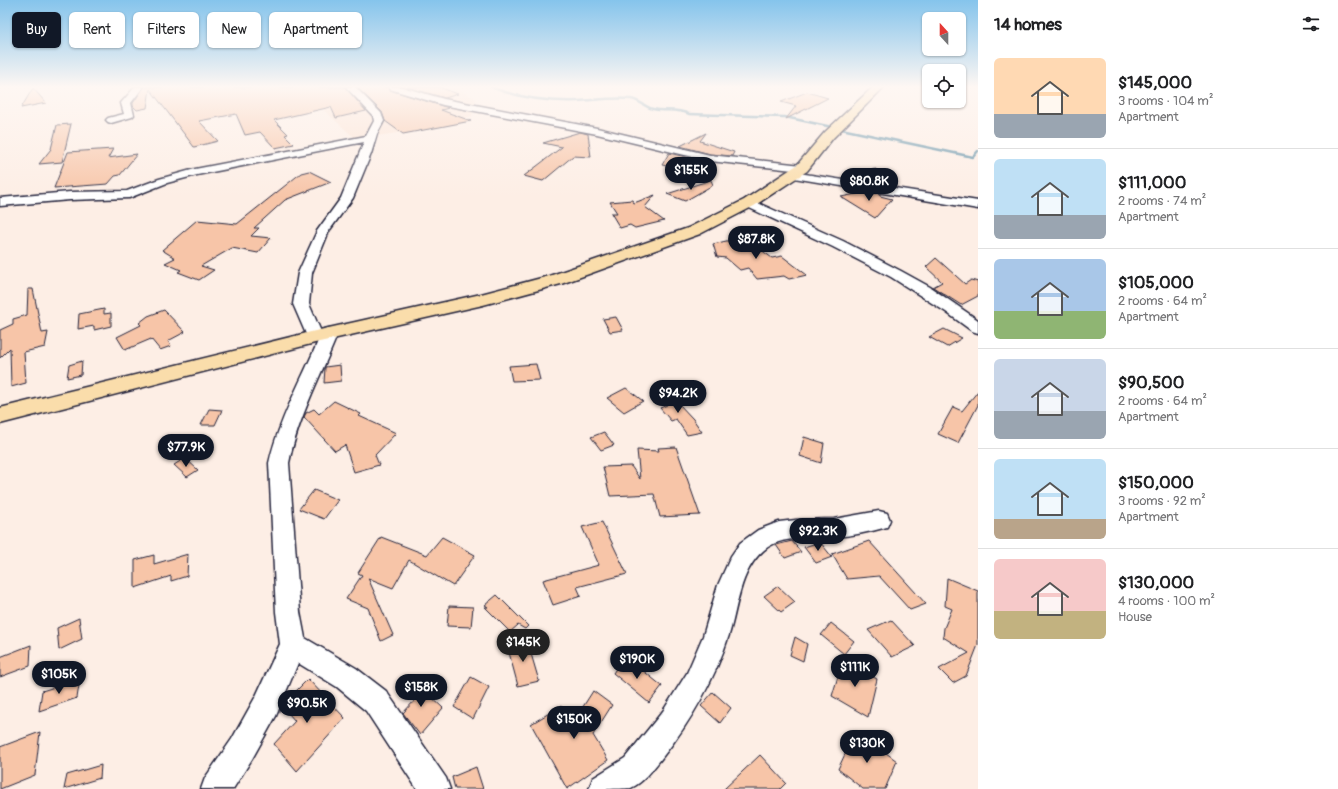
<!DOCTYPE html>
<meta charset="utf-8">
<style>
body{margin:0;font-family:Pangolin,sans-serif;background:#f2f2f2;color:#202124;height:100vh;display:flex;flex-direction:column;font-size:15px;white-space:nowrap}
*{box-sizing:border-box;margin:0}
p{font-size:13px;color:#757577}
.icon{flex:none;width:22px;height:22px;fill:none;stroke:currentColor;stroke-width:2;stroke-linecap:round;stroke-linejoin:round}
.map{position:relative;flex:1;overflow:hidden}
.drawer{display:flex;flex-direction:column;background:#fff;width:360px}
.drawer>*{flex:none}
.guide{position:absolute;left:12px;top:12px;width:380px;height:36px;display:flex;gap:8px}
.needle{width:26px;rotate:339deg}
.controls{position:absolute;left:922px;top:12px;display:grid;gap:8px}
.controls a{display:grid;place-items:center;width:44px;height:44px;border-radius:6px;background:#fff;box-shadow:0 1px 3px #0004;font-size:20px}
.price{position:absolute;translate:-50% -34px;padding:0 9px;border-radius:14px;background:#111827;color:#fff;font-size:13px;line-height:26px;filter:drop-shadow(0 1px 2px #0008)}
.price::after{content:'';position:absolute;left:50%;top:24px;width:12px;height:9px;margin-left:-6px;background:inherit;clip-path:polygon(0 0,100% 0,50% 100%)}
.price.on{background:#222;color:#fff}
ul{padding:0;list-style:none}
li{display:flex;align-items:center;gap:12px;height:100px;padding:0 16px}
li+li{border-top:1px solid #e0e0e0}
li span{display:grid;place-items:center;flex:none;width:112px;height:80px;border-radius:6px;color:#555}
li>.icon{margin-inline-start:auto}
span .icon{width:48px;height:48px;fill:#fffc;stroke-width:1}
li b{font-size:17px}
h2{display:flex;justify-content:space-between;align-items:center;height:48px;padding:0 16px;font-size:17px}
.chip{padding:0 14px;border-radius:6px;background:#fff;box-shadow:0 1px 3px #0004;font-size:14px;line-height:36px}
.chip.on{background:#111827;color:#fff}
main{display:flex;flex:1;min-height:0}
.map>svg:first-child{display:block}
.built{fill:#fbe2d3}
.lines{fill:none;stroke-linecap:round;stroke-linejoin:round}
.stream{stroke:#6592a8;stroke-width:2.5}
.building{fill:#f7c5a8;stroke:#22223b}
.minor-casing{stroke:#22223b;stroke-width:3}
.major-casing{stroke:#22223b;stroke-width:3}
.minor{fill:#fff;fill-rule:evenodd}
.major{fill:#faddab;fill-rule:evenodd}
</style>
<main>
<div class="map">
<svg width="978" height="789" viewBox="0 0 978 789">
<rect width="100%" height="100%" fill="#fdeee5"/>
<filter id="ink" filterUnits="userSpaceOnUse"><feTurbulence type="fractalNoise" baseFrequency=".025" numOctaves="2"/><feDisplacementMap in="SourceGraphic" scale="8" xChannelSelector="R" yChannelSelector="G"/><feConvolveMatrix kernelMatrix="1 2 1 2 8 2 1 2 1" color-interpolation-filters="sRGB"/></filter>
<g filter="url(#ink)">
<!-- built -->
<path class="built" d="M 298,87 L 455,87 L 476,99 L 472,116 L 431,128 L 356,139 Z"/>
<g class="lines">
<!-- stream -->
<path class="stream" d="M 491,87 C 519,98 549,102 578,101 C 596,100 613,97 631,99 C 639,100 645,107 653,109 C 665,112 677,108 689,114 L 785,117 L 973,157 L 978,151"/>
</g>
<!-- building -->
<path class="building" d="M 144,87 L 345,87 L 366,111 L 336,118 L 331,107 L 274,120 L 288,134 L 285,135 L 294,144 L 275,148 L 260,132 L 245,135 L 236,114 L 199,121 L 218,141 L 194,147 L 150,89 L 147,108 L 137,110 L 133,106 L 133,103 Z
M 357,87 L 388,87 L 390,90 L 449,108 L 441,110 L 471,121 L 403,134 L 385,121 L 382,112 Z
M 407,87 L 439,87 L 458,94 L 445,98 Z
M 33,88 L 46,103 L 21,108 Z
M 807,92 L 828,98 L 786,119 L 796,106 L 781,102 Z
M 71,124 L 62,162 L 39,164 L 51,149 L 57,125 Z
M 580,132 L 588,134 L 591,157 L 573,156 L 543,181 L 524,176 L 562,147 L 543,143 Z
M 706,133 L 700,141 L 734,152 L 732,156 L 710,154 L 680,146 Z
M 113,149 L 108,158 L 137,154 L 120,175 L 115,176 L 108,184 L 54,188 L 68,152 Z
M 669,153 L 686,157 L 677,168 L 662,165 Z
M 876,169 L 878,184 L 859,181 L 857,172 Z
M 309,171 L 331,182 L 285,200 L 254,228 L 259,228 L 251,236 L 271,238 L 258,253 L 232,248 L 201,266 L 214,270 L 199,280 L 178,272 L 181,270 L 165,263 L 175,258 L 162,250 L 197,220 L 237,224 L 301,173 Z
M 711,180 L 713,185 L 685,201 L 667,194 Z
M 860,191 L 880,194 L 880,196 L 892,199 L 875,218 L 841,197 L 861,193 Z
M 655,195 L 645,207 L 664,221 L 635,228 L 630,225 L 620,228 L 611,213 L 617,213 L 610,202 L 632,200 L 634,203 Z
M 744,237 L 772,258 L 782,256 L 807,275 L 789,279 L 784,276 L 757,279 L 748,268 L 740,270 L 726,258 L 717,257 L 713,244 Z
M 936,258 L 965,284 L 971,280 L 978,282 L 978,296 L 961,305 L 933,287 L 942,282 L 926,267 Z
M 28,289 L 33,289 L 42,333 L 48,332 L 45,347 L 24,352 L 26,383 L 11,387 L 10,348 L 0,358 L 0,330 L 13,324 L 13,319 L 27,315 Z
M 104,309 L 104,314 L 111,313 L 111,326 L 94,330 L 94,326 L 78,329 L 79,314 Z
M 164,310 L 185,332 L 168,341 L 171,346 L 160,350 L 151,339 L 125,350 L 117,337 L 141,325 L 139,323 L 148,316 Z
M 616,317 L 623,330 L 610,332 L 603,319 Z
M 944,329 L 962,338 L 947,347 L 929,337 Z
M 82,361 L 81,375 L 67,378 L 69,365 Z
M 536,364 L 540,380 L 512,381 L 509,366 Z
M 340,365 L 341,381 L 324,383 L 325,367 Z
M 626,388 L 643,401 L 624,412 L 607,398 Z
M 664,388 L 693,419 L 702,432 L 687,435 L 676,419 L 671,421 L 660,408 L 667,405 L 658,392 Z
M 978,391 L 978,405 L 958,443 L 938,434 L 953,407 L 962,411 Z
M 334,401 L 361,414 L 359,416 L 396,433 L 375,455 L 379,465 L 354,472 L 345,445 L 335,451 L 304,417 L 306,413 L 314,409 L 319,414 Z
M 209,409 L 222,410 L 215,425 L 201,425 Z
M 604,432 L 614,445 L 601,450 L 591,437 Z
M 804,437 L 824,443 L 821,463 L 800,456 Z
M 676,447 L 700,515 L 660,517 L 654,494 L 610,496 L 603,467 L 631,466 L 640,479 L 637,450 L 659,451 L 658,448 Z
M 185,458 L 198,470 L 187,477 L 174,465 Z
M 314,490 L 338,500 L 324,519 L 299,509 Z
M 602,522 L 627,574 L 577,587 L 581,596 L 553,605 L 543,580 L 599,565 L 582,527 Z
M 381,537 L 427,555 L 442,537 L 475,555 L 453,586 L 409,560 L 393,588 L 368,578 L 393,635 L 381,641 L 368,608 L 346,599 L 362,575 L 358,573 Z
M 792,541 L 801,552 L 785,558 L 776,545 Z
M 869,541 L 926,604 L 910,610 L 879,576 L 847,579 L 832,554 Z
M 820,542 L 832,557 L 816,563 L 804,547 Z
M 188,554 L 187,576 L 171,581 L 171,576 L 135,588 L 135,560 L 154,555 L 154,564 Z
M 947,578 L 978,591 L 978,645 L 966,676 L 953,683 L 939,669 L 969,653 L 943,637 L 944,628 L 952,609 L 945,606 Z
M 778,586 L 795,602 L 781,612 L 764,596 Z
M 497,595 L 528,626 L 525,629 L 518,625 L 510,632 L 485,607 L 488,607 L 485,605 Z
M 449,606 L 473,607 L 471,627 L 447,626 Z
M 79,618 L 82,639 L 59,650 L 57,628 Z
M 891,620 L 915,646 L 892,657 L 868,630 Z
M 831,623 L 854,641 L 844,654 L 821,635 Z
M 795,637 L 807,644 L 803,661 L 790,655 Z
M 527,640 L 539,681 L 518,686 L 507,645 Z
M 31,645 L 30,666 L 0,677 L 0,657 Z
M 625,656 L 662,686 L 649,703 L 613,673 Z
M 843,660 L 877,679 L 868,717 L 832,696 Z
M 471,677 L 489,687 L 473,719 L 454,707 Z
M 80,679 L 77,698 L 39,711 L 42,691 Z
M 308,679 L 345,718 L 297,771 L 274,744 L 295,721 L 282,706 L 283,704 Z
M 413,680 L 443,708 L 420,735 L 403,713 L 415,700 L 404,691 Z
M 593,691 L 612,705 L 593,735 L 608,760 L 567,789 L 531,724 L 561,706 L 572,724 Z
M 713,692 L 731,708 L 720,723 L 701,706 Z
M 856,731 L 897,761 L 885,789 L 863,789 L 838,769 Z
M 40,732 L 35,775 L 0,789 L 0,747 Z
M 760,755 L 786,783 L 780,789 L 724,789 Z
M 101,765 L 100,778 L 64,789 L 67,775 Z
M 476,767 L 483,789 L 455,789 L 452,777 Z"/>
<g class="lines">
<!-- minor casing -->
<g class="minor-casing">
<path id="minor" d="M 135,87 L 143,87 L 131,103 L 134,115 L 132,117 L 111,123 L 108,122 L 106,120 L 108,118 L 124,114 L 121,103 Z
M 346,87 L 355,87 L 381,113 L 384,121 L 377,134 L 371,154 L 353,198 L 329,231 L 312,273 L 309,304 L 322,334 L 324,329 L 330,328 L 336,329 L 338,333 C 321,376 298,417 289,463 L 300,612 L 305,638 L 356,668 L 386,691 L 446,778 L 450,789 L 417,789 L 366,711 L 337,687 L 298,663 L 276,716 L 252,759 L 233,789 L 201,789 L 205,778 L 232,739 L 256,696 L 280,644 L 276,612 L 269,463 C 279,419 301,382 318,341 L 309,341 L 293,304 L 298,273 L 317,231 L 341,198 L 364,142 L 197,175 L 167,183 L 129,198 L 70,200 L 0,206 L 0,198 L 70,192 L 127,191 L 159,179 L 195,169 L 366,136 L 374,121 L 373,116 Z
M 389,87 L 402,87 L 444,99 L 597,128 L 710,155 L 802,165 L 808,168 L 802,171 L 710,161 L 597,134 L 443,105 L 390,89 Z
M 792,172 L 978,201 L 978,209 L 788,177 L 786,175 Z
M 749,199 L 843,241 L 901,271 L 930,287 L 978,320 L 978,333 L 972,331 L 946,312 L 891,277 L 833,247 L 745,206 L 743,203 L 745,200 Z
M 879,511 L 887,513 L 890,520 L 887,527 C 870,532 851,536 834,537 C 810,540 783,534 764,550 C 739,571 738,607 729,635 C 714,682 691,721 661,759 C 652,770 644,782 631,788 C 625,789 597,789 589,789 L 593,778 L 625,758 L 663,711 L 687,673 L 703,636 L 718,585 L 731,556 L 740,543 L 758,530 L 779,522 L 796,520 L 834,519 Z"/>
</g>
<!-- major casing -->
<g class="major-casing">
<path id="major" d="M 873,87 L 884,87 L 833,138 L 807,171 L 754,206 L 700,234 L 561,284 L 483,305 L 315,343 L 0,424 L 0,408 L 315,331 L 481,294 L 549,276 L 688,228 L 744,200 L 797,165 L 825,132 Z"/>
</g>
<!-- minor -->
<use href="#minor" class="minor"/>
<!-- major -->
<use href="#major" class="major"/>
</g>
</g>
<!-- sky -->
<linearGradient id="sky" x2="0" y2="1"><stop stop-color="#85c4ec"/><stop offset="0.44" stop-color="#fef7f3"/><stop offset="1" stop-color="#fef7f3" stop-opacity="0"/></linearGradient>
<rect width="978" height="197" fill="url(#sky)"/>
</svg>
<div class="controls">
<a><svg class="needle" viewBox="-14 -14 28 28"><path d="M0-13l5 13h-10z" fill="#e53935"/><path d="M0 13l5-13h-10z" fill="#757577"/></svg></a>
<a><svg class="icon" aria-label="locate" viewBox="0 0 24 24"><circle cx="12" cy="12" r="6"/><path d="M12 2v4M12 18v4M2 12h4M18 12h4"/></svg></a>
</div>
<b class="price" style="left:691px;top:191px">$155K</b>
<b class="price" style="left:869px;top:202px">$80.8K</b>
<b class="price" style="left:756px;top:260px">$87.8K</b>
<b class="price" style="left:678px;top:414px">$94.2K</b>
<b class="price" style="left:186px;top:468px">$77.9K</b>
<b class="price" style="left:818px;top:552px">$92.3K</b>
<b class="price on" style="left:523px;top:663px">$145K</b>
<b class="price" style="left:637px;top:680px">$190K</b>
<b class="price" style="left:855px;top:688px">$111K</b>
<b class="price" style="left:59px;top:695px">$105K</b>
<b class="price" style="left:421px;top:708px">$158K</b>
<b class="price" style="left:307px;top:724px">$90.5K</b>
<b class="price" style="left:574px;top:740px">$150K</b>
<b class="price" style="left:867px;top:764px">$130K</b>
<div class="guide">
<a class="chip on">Buy</a>
<a class="chip">Rent</a>
<a class="chip">Filters</a>
<a class="chip">New</a>
<a class="chip">Apartment</a>
</div>
</div>
<section class="drawer">
<h2>14 homes<svg class="icon" aria-label="filters" viewBox="0 0 24 24"><path d="M4 7h16M4 17h16"/><circle cx="9" cy="7" r="2"/><circle cx="15" cy="17" r="2"/></svg></h2>
<ul>
<li><span style="background:linear-gradient(#ffd9b3 70%,#9aa5b1 0)"><svg class="icon" aria-label="home" viewBox="0 0 24 24"><path d="M3 11l9-7 9 7M6 9v11h12V9"/></svg></span><div><b>$145,000</b><p>3 rooms · 104 m²</p><p>Apartment</p></div></li>
<li><span style="background:linear-gradient(#bfe0f5 70%,#9aa5b1 0)"><svg class="icon" aria-label="home" viewBox="0 0 24 24"><path d="M3 11l9-7 9 7M6 9v11h12V9"/></svg></span><div><b>$111,000</b><p>2 rooms · 74 m²</p><p>Apartment</p></div></li>
<li><span style="background:linear-gradient(#a9c7e8 65%,#8fb573 0)"><svg class="icon" aria-label="home" viewBox="0 0 24 24"><path d="M3 11l9-7 9 7M6 9v11h12V9"/></svg></span><div><b>$105,000</b><p>2 rooms · 64 m²</p><p>Apartment</p></div></li>
<li><span style="background:linear-gradient(#c9d6e8 65%,#9aa5b1 0)"><svg class="icon" aria-label="home" viewBox="0 0 24 24"><path d="M3 11l9-7 9 7M6 9v11h12V9"/></svg></span><div><b>$90,500</b><p>2 rooms · 64 m²</p><p>Apartment</p></div></li>
<li><span style="background:linear-gradient(#bfe0f5 75%,#b9a48a 0)"><svg class="icon" aria-label="home" viewBox="0 0 24 24"><path d="M3 11l9-7 9 7M6 9v11h12V9"/></svg></span><div><b>$150,000</b><p>3 rooms · 92 m²</p><p>Apartment</p></div></li>
<li><span style="background:linear-gradient(#f6c9c9 65%,#c2b280 0)"><svg class="icon" aria-label="home" viewBox="0 0 24 24"><path d="M3 11l9-7 9 7M6 9v11h12V9"/></svg></span><div><b>$130,000</b><p>4 rooms · 100 m²</p><p>House</p></div></li>
</ul>
</section>
</main>
